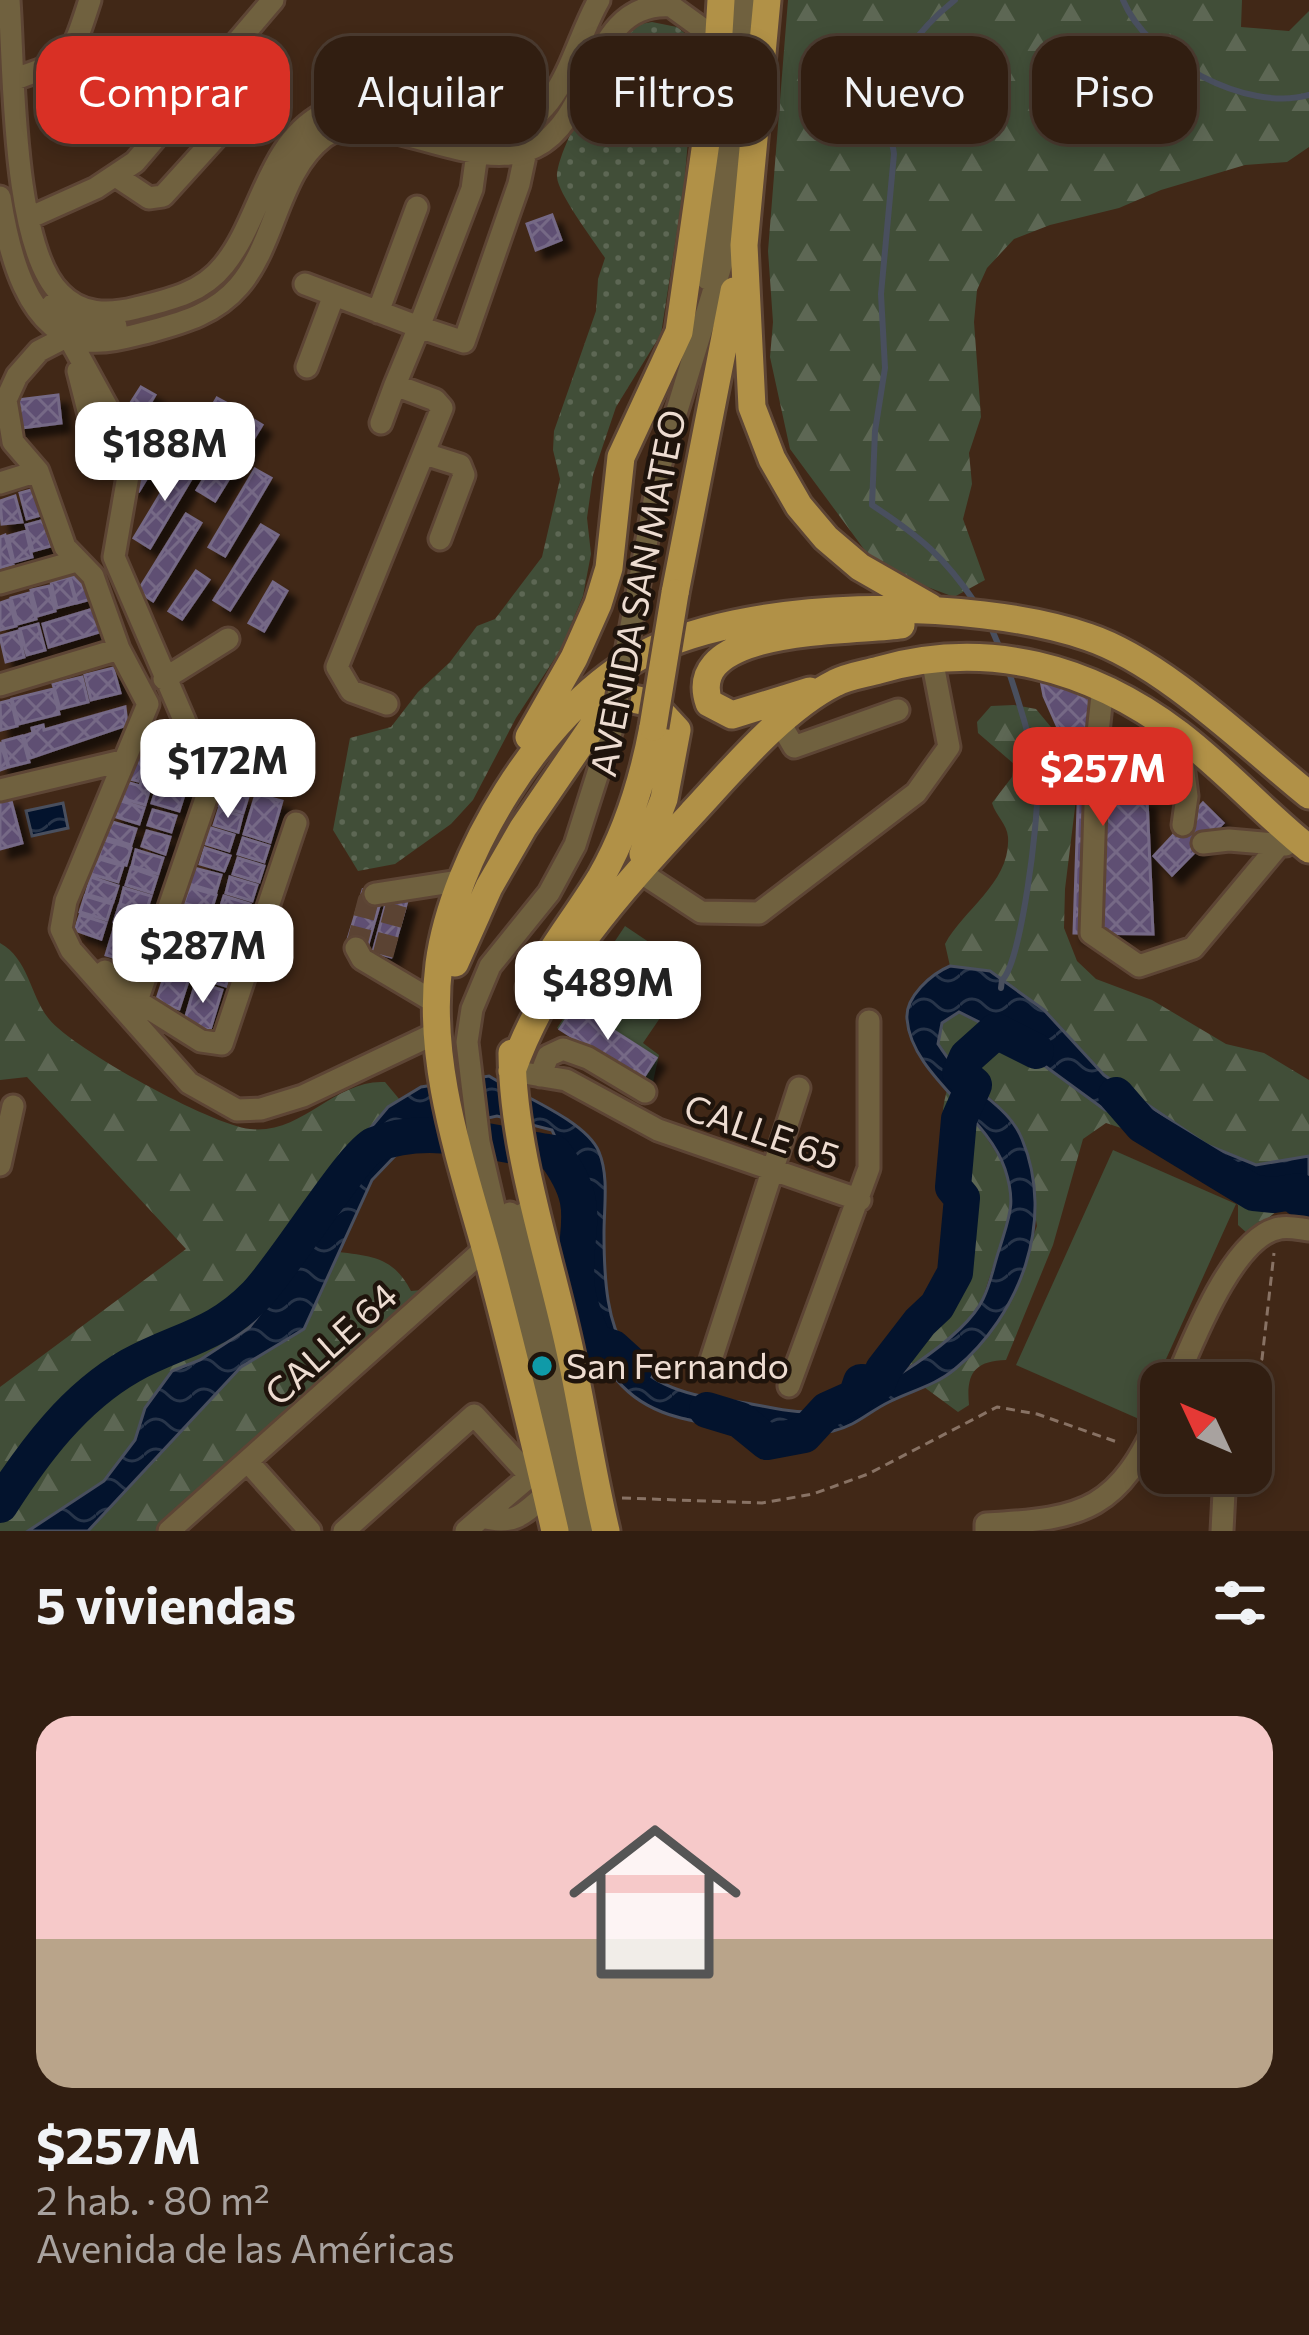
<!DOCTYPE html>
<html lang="es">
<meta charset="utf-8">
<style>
body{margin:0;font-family:Commissioner,sans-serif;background:#39271a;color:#f1f3f6;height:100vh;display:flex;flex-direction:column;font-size:45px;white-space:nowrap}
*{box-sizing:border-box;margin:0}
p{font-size:39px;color:#a8a29f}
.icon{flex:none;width:66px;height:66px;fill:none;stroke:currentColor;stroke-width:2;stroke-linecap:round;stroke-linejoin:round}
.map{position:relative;height:1531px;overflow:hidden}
.sheet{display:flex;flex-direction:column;background:#311e11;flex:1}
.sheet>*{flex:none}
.banner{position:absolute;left:36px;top:36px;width:1239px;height:108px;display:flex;gap:24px}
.needle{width:78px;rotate:314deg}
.tools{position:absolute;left:1140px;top:1362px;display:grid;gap:24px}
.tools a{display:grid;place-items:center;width:132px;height:132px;border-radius:24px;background:#311e11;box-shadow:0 6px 18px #0003,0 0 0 3px #4c3c31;font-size:60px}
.price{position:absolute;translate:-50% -102px;padding:0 27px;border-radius:24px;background:#fff;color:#222;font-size:39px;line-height:78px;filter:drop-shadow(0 3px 6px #0008)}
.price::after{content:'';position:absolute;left:50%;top:72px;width:36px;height:27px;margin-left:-18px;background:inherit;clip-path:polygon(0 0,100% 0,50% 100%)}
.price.selected{background:#d93025;color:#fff}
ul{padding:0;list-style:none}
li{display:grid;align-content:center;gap:24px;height:636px;padding:0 36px}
li span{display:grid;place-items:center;height:372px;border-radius:36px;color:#555}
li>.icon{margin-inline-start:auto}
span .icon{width:216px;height:216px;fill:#fffc;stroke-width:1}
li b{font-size:51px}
h2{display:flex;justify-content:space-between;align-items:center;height:144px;padding:0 36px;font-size:51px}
.tag{padding:0 42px;border-radius:36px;background:#311e11;box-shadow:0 6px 18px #0003,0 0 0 3px #4c3c31;font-size:42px;line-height:108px}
.tag.selected{background:#d93025;color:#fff}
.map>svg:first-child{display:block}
.grass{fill:url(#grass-dots)}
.forest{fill:url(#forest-firs)}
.park{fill:#414e38}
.water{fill:url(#water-waves);stroke:#494f5e;stroke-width:3}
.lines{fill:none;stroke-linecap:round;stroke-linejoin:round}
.stream{stroke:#494f5e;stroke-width:6}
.river{stroke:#03132d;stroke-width:36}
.building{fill:url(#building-cross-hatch);stroke:#756986;stroke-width:3;filter:url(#shadow)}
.minor-tunnel{stroke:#5b4333;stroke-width:21;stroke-dasharray:21 10;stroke-linecap:butt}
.minor-casing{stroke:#5d4535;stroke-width:27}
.major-casing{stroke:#5d4535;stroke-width:33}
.path{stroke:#887264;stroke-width:3;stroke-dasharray:9 6;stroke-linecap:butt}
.minor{stroke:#70613f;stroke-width:21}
.major{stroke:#b19147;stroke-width:27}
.minor-bridge-casing{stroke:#5d4535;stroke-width:27;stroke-linecap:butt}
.major-bridge-casing{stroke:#5d4535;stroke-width:33;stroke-linecap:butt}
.minor-bridge{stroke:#70613f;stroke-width:21}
.major-bridge{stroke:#b19147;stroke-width:27}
.culture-dot{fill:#0f9aa8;stroke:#1f140c;stroke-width:4.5}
.labels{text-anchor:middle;stroke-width:9;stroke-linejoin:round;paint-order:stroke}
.street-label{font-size:36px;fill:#eddcd1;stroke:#1f140c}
.poi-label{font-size:36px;fill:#eddcd1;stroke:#1f140c;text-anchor:start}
</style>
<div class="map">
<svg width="1309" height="1531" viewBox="0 0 1309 1531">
<defs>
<pattern id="grass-dots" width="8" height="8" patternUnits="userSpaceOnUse" patternTransform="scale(3)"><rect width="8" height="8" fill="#414e38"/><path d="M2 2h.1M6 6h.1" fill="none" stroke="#5d6754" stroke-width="1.8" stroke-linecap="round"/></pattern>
<pattern id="forest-firs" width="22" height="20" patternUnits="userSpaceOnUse" patternTransform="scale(3)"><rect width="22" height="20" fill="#414e38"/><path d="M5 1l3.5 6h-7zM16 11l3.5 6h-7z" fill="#5d6754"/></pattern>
<pattern id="water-waves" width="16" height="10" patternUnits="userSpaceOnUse" patternTransform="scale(3)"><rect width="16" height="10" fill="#03132d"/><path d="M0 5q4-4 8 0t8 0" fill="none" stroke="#28354a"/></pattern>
<pattern id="building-cross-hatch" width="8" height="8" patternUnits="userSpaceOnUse" patternTransform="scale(3)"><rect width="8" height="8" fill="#5f5073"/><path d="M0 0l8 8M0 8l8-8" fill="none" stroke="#766986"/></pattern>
<filter id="shadow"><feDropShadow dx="9" dy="9" stdDeviation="3" flood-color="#0009"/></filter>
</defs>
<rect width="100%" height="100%" fill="#412817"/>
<!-- grass -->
<path class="grass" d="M 652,22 L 677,27 L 692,39 L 693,82 L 684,187 L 661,334 L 616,407 L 593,475 L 587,518 L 591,554 L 583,596 L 561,649 L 516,718 L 473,800 L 451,824 L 395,864 L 358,871 L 333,830 L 350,738 L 391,727 L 418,692 L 450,662 L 477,626 L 495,619 L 542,557 L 560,479 L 553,450 L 554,431 L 596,311 L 598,279 L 605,258 C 594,241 558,194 557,177 C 557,146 615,50 635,25 Z"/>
<!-- forest -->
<path class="forest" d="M 788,0 L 1242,0 L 1241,27 L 1289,31 L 1309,11 L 1309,147 L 1287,162 L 1245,165 L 1161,190 L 1119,208 L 1050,225 L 1014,239 L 987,268 L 977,290 L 974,322 L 981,417 L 969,453 L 972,484 L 963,519 L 985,580 L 954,597 L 909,580 L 869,556 L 790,449 L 770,357 L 773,322 L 768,251 Z
M 1014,705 L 1036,709 L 1065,744 L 1079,775 L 1065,889 L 1064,928 L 1077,961 L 1096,979 L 1152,1000 L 1226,1044 L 1264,1053 L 1309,1080 L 1309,1156 L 1256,1165 L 1207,1145 L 1104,1075 L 1044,1010 L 990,971 L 950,966 L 945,944 C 964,909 1011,882 1008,837 C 1007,824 996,816 992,803 L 1012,777 L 1014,764 L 978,733 L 977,722 L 991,706 Z
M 0,943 C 29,959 30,996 49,1019 C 73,1049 211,1125 250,1129 C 302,1135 335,1079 385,1082 L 400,1100 L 371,1125 L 341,1163 L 296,1267 L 249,1328 L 200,1360 L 171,1371 L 145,1408 L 135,1440 L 104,1481 L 28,1531 L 0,1531 L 0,1387 L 186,1249 L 27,1077 L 0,1080 Z
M 959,1012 C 1005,1030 1043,1065 1082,1094 C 1101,1108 1120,1114 1140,1125 C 1190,1150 1239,1201 1299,1191 L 1303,1200 L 1300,1209 L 1277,1211 L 1248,1234 L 1238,1225 L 1238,1205 L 1216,1182 L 1121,1128 L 1106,1123 L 1083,1139 L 1053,1245 L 1006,1360 C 974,1361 966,1374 969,1405 L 958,1412 L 924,1387 L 954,1370 L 1007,1308 L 1037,1226 L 1022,1139 L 996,1103 L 960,1073 L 938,1044 L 942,1023 Z
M 947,1090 L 978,1125 L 1003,1163 L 1014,1202 L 982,1300 L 962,1328 L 943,1346 L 856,1397 C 861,1362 900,1348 920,1322 L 941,1321 C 1017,1227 920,1184 947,1090 Z
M 338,1252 C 373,1256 394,1258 411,1291 L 443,1288 L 169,1531 L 88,1531 L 241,1367 L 304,1329 Z"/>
<!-- park -->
<path class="park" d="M 625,926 L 692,971 L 643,1043 L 659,1055 L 651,1091 L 557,1028 Z
M 1113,1150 L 1236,1204 L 1139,1419 L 1016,1365 Z"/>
<!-- water -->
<path class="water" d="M 63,803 L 68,828 L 32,836 L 26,811 Z
M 950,966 L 990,971 L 1044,1010 L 1104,1075 L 1207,1145 L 1256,1165 L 1309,1156 L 1309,1191 L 1274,1195 L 1251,1188 L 1189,1156 L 1142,1125 L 1105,1110 L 997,1031 L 959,1012 L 942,1023 L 938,1044 C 945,1054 952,1065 960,1073 C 981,1096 1010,1109 1022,1139 C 1056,1221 1020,1315 955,1369 C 936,1385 911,1391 889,1402 C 870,1411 856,1426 833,1431 C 797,1440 760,1430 724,1426 C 680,1420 640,1412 612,1374 C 590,1344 577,1299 576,1262 C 576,1247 582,1232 580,1216 C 577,1185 565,1159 552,1130 L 497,1116 L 417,1133 L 372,1180 L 304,1329 L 241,1367 L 88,1531 L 28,1531 L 104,1481 L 135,1440 L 145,1408 L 172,1371 L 200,1360 L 249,1328 L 296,1267 L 341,1163 L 388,1107 L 421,1087 L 489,1076 C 517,1094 586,1120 599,1152 C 609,1176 604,1207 604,1233 C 604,1336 620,1389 732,1401 C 763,1404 800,1418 831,1409 C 873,1395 964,1339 983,1299 C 991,1283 994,1264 1000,1247 C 1010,1214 1016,1203 1005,1169 C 987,1115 911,1075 907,1019 C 905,997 931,974 950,966 Z"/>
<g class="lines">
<!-- stream -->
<path class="stream" d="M 955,0 C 927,22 875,78 883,118 C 885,130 893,140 894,154 L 881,294 L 885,368 L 875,431 L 872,505 C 919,536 945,557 976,604
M 1123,0 C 1147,59 1247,113 1309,95
M 990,625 L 1001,651
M 1001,988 L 1002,980 C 1021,964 1039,818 1037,788 C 1035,750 1020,706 1008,669"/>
<!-- river -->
<path class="river" d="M 1116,1095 L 1142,1125 L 1254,1193 L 1274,1195 L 1299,1191 L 1298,1198 L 1309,1203
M 707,1410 L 740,1420 L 767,1442 L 804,1435 L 827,1410 L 856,1397 L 861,1382 L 878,1383 L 883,1370 L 920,1322 L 937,1306 L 955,1273 L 962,1198 L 953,1187 L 959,1119 L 974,1085 L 960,1073 L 967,1057 L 996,1031 L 1036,1051
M 0,1505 C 34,1452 74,1398 130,1366 C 178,1339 214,1338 256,1295 C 282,1269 354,1153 374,1145 C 429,1122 497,1145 554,1153 C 597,1211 571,1226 577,1288 C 579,1306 587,1325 594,1342 L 613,1348 L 635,1368"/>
</g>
<!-- building -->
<path class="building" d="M 552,215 L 561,240 L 536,250 L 527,224 Z
M 141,387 L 155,395 L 131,435 L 116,426 Z
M 58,395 L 61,423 L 13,429 L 9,401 Z
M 217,398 L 232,406 L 208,446 L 194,437 Z
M 168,404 L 185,415 L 139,491 L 121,479 Z
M 244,414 L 262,425 L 215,501 L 197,490 Z
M 181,460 L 197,469 L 150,548 L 134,538 Z
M 255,469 L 271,478 L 225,556 L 209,547 Z
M 38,488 L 45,514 L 27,519 L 20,493 Z
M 15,496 L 22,522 L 2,524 L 0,501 Z
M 186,514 L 201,523 L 153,601 L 138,591 Z
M 44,520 L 51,546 L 33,551 L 26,525 Z
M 261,525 L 278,535 L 230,610 L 214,600 Z
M 26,531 L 32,557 L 14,562 L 8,536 Z
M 5,535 L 13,564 L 0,568 L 0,537 Z
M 196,571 L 209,580 L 182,619 L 169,611 Z
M 88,572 L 95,598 L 77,603 L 70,577 Z
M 69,577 L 76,603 L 57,608 L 51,582 Z
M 273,582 L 287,591 L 264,631 L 249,623 Z
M 49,586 L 55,611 L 38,616 L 31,590 Z
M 29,593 L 36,619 L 18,624 L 11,598 Z
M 9,600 L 16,626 L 0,630 L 0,603 Z
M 100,607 L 106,630 L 49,647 L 43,624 Z
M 38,624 L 45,650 L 27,655 L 20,629 Z
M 18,631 L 24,657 L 6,662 L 0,636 Z
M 113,668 L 120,693 L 91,700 L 85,675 Z
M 1039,670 L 1090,682 L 1087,762 L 1108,793 L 1147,799 L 1153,934 L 1074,933 L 1079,775 L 1044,696 Z
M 82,677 L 88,702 L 60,709 L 53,684 Z
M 53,689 L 59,714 L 19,724 L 12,699 Z
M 11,700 L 17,726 L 1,730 L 0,703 Z
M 125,707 L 127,725 L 30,758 L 24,736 L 33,733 L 32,728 L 43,725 L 44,730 Z
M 22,736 L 29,762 L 9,767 L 3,741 Z
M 0,742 L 8,767 L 0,770 Z
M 133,751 L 160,759 L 155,775 L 141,771 L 138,781 L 125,778 Z
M 162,768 L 189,777 L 184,793 L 157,785 Z
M 143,775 L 153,778 L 145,805 L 118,797 L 123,781 L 140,786 Z
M 157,787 L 184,795 L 179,811 L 152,803 Z
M 224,790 L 248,797 L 243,813 L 219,806 Z
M 256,794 L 282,801 L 270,842 L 244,834 Z
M 10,797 L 22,843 L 0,849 L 0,800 Z
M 118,800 L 144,808 L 139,824 L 113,816 Z
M 1203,803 L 1223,823 L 1172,875 L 1154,856 Z
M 219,809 L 242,816 L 238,832 L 214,825 Z
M 153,810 L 176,816 L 171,832 L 148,825 Z
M 109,821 L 136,829 L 131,845 L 104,837 Z
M 211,828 L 234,835 L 229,851 L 206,844 Z
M 147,831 L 170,837 L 165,854 L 142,846 Z
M 243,838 L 269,846 L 264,862 L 238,854 Z
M 104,840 L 131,848 L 126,865 L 99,856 Z
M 205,848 L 230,856 L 224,871 L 200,864 Z
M 136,850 L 163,858 L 158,874 L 132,866 Z
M 96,858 L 123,866 L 118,882 L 91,874 Z
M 238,858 L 264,866 L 259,882 L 233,874 Z
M 131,868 L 157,877 L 152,893 L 126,885 Z
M 194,868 L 221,875 L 216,892 L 189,884 Z
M 91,877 L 118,886 L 113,902 L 86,894 Z
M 230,877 L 257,885 L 252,901 L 226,893 Z
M 189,887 L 216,895 L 211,911 L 184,903 Z
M 124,888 L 151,896 L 146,912 L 120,904 Z
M 363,890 L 382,896 L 366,951 L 346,946 Z
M 85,896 L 112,904 L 107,920 L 80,912 Z
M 224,896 L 250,904 L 245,920 L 219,912 Z
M 388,896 L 407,901 L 391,957 L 373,952 Z
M 119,906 L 146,914 L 141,931 L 114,922 Z
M 183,907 L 210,915 L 204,931 L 178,923 Z
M 80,915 L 106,923 L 101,939 L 75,930 Z
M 218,916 L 245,924 L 240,940 L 213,932 Z
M 178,925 L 204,933 L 200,949 L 173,941 Z
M 114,929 L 138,937 L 130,962 L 106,955 Z
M 212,937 L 238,945 L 226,986 L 200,978 Z
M 172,943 L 199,952 L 194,968 L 167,960 Z
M 168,965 L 191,972 L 179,1009 L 156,1002 Z
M 196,982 L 222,990 L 210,1030 L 184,1023 Z
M 575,1006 L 656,1058 L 641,1081 L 560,1029 Z"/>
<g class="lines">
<!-- minor-tunnel -->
<path class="minor-tunnel" d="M 356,948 L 368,901 L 375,894
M 383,955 L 398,899"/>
<!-- minor casing -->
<g class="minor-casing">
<path id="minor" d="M 9,0 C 14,68 12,246 60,293 C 81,315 108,315 136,308 C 169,300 202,293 224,265 C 261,220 267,144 323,114 C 373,88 442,124 493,131 C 562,128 571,48 599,0
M 15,79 C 73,59 71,58 90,0
M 477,153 L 472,189 L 419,327 L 464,342 L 519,184 L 526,151
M 116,176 L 149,198 L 163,196 L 231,121
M 0,197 C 8,248 26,335 89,341 C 110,343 131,336 152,331 C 185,322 216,313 239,286 C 276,243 278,172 324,137 C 373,101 473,178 535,147 C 597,117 588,0 671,6 L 718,40 L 748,42
M 29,218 L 96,188 L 135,162 L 273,0
M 707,279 L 736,0
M 305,284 L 419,327 L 395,385 L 435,400 L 442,408 L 337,667 L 351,691 L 387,704
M 52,305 L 85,325 L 116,326
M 378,312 L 417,207
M 68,336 L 39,351 L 17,376 L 6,400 L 13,442 L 38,471 L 65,547 L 93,576 L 119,649 L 148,704 L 66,901 L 61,929 L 71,950 L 189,1083 L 237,1110 L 261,1109 L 303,1096 L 438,1032
M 68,336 L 112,416 L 128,476 L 114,557 L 188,729 L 238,754
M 307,367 L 334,295
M 78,371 L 101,462
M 381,423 L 395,385
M 425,454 L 460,465 L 464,475 L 440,539
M 0,483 L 38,471
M 0,583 L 77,561
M 637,594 L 661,463 L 727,246 L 752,0
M 164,679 L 228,639
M 0,685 L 119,649
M 1103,686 L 1097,742 L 1091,933 L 1139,966 L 1193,948 L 1279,845
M 780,723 L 794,747 L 898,710
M 1179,734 L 1187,796 L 1183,825
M 0,790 L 122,761
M 1203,843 L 1229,840 L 1286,845
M 637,870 L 701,912 L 759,913 L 916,793 L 949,747 L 932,659
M 375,894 L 452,882
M 356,948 L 362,959 L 436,1003
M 105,971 L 137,1001 L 211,784
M 137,1001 L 201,1041 L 222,1044 L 296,823
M 512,1071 L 566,1080 L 658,1130 L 860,1200
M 540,1076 L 548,1056 L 563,1049 L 588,1058 L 645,1092
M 0,1165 L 13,1106
M 510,1213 L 518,1220 L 588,1531
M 710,1363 L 799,1088
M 1175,1383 C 1192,1344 1233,1235 1280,1228 C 1289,1226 1300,1229 1309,1230
M 789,1386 L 869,1168 L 869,1021
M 248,1462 L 310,1531
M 169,1531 L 535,1204
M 344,1531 L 474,1415 L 530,1476 L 482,1517
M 466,1531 L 482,1517 C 513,1526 523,1515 546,1494
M 569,1531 L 479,1142 L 467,1042 L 472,1009 L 490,966 L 549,893 L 575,845 L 611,732
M 986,1531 L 986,1524 C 1086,1519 1119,1509 1161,1414
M 1222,1531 L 1225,1473"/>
</g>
<!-- major casing -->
<g class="major-casing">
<path id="major" d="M 767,0 L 744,245 L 752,407 L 772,459 L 799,506 L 826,538 L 860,567 L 930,607
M 675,593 L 734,291
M 810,691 L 732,715 L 709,703 C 682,625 855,632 901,625
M 529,737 L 574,658 L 598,604 L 609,568 L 621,457 L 679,332 L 717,65 L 721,0
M 455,963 L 489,887 L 523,828 L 603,711 L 628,698 L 652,703 L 677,730 L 664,799 L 643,854
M 530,988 C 550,949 578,915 601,877 C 628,830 643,780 653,727
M 512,1053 C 513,1150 547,1248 568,1342 C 582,1404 591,1468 606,1531
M 512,1071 C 549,967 621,890 694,811 C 733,769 783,709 835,683 C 848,676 865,674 879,670 C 987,639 1090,667 1179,734 C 1225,769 1264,813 1309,849
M 555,1531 C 534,1439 512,1348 488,1258 C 462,1163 426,1064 439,964 C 453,857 541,713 635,659 C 743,597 972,597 1088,637 C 1163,662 1247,745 1309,795"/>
</g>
<!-- path -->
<path class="path" d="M 1242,1383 L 1262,1359 L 1274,1253
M 622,1498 L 762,1503 L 813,1494 L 868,1474 L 997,1407 L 1037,1414 L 1120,1443"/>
<!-- minor -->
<use href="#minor" class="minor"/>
<!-- major -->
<use href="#major" class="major"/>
<!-- minor-bridge casing -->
<g class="minor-bridge-casing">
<path id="minor-bridge" d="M 611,732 L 637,594"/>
</g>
<!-- major-bridge casing -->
<g class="major-bridge-casing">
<path id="major-bridge" d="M 653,727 L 675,593"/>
</g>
<!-- minor-bridge -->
<use href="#minor-bridge" class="minor-bridge"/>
<!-- major-bridge -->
<use href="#major-bridge" class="major-bridge"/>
</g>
<!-- markers -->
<circle class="culture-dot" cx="542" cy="1366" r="12"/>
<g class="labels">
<!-- street labels -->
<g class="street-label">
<text transform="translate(638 593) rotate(-79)" y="13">AVENIDA SAN MATEO</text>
<text transform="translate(762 1132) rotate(19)" y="13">CALLE 65</text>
<text transform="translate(331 1344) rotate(-42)" y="13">CALLE 64</text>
</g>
<!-- poi labels -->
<g class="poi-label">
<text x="566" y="1379">San Fernando</text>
</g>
</g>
</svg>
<div class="tools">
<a><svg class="needle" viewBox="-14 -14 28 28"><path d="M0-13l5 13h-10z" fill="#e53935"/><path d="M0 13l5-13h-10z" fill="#a8a29f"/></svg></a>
</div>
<b class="price" style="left:165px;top:504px">$188M</b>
<b class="price" style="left:228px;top:821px">$172M</b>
<b class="price selected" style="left:1103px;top:829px">$257M</b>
<b class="price" style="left:203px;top:1006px">$287M</b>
<b class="price" style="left:608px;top:1043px">$489M</b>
<div class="banner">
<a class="tag selected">Comprar</a>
<a class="tag">Alquilar</a>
<a class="tag">Filtros</a>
<a class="tag">Nuevo</a>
<a class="tag">Piso</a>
</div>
</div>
<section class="sheet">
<h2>5 viviendas<svg class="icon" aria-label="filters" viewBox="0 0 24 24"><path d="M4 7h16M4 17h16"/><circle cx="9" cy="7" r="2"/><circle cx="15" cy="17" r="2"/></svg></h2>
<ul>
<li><span style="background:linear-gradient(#f6c9c9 60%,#b9a48a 0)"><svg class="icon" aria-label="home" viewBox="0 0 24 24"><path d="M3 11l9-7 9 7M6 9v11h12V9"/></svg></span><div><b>$257M</b><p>2 hab. · 80 m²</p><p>Avenida de las Américas</p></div></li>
</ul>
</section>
